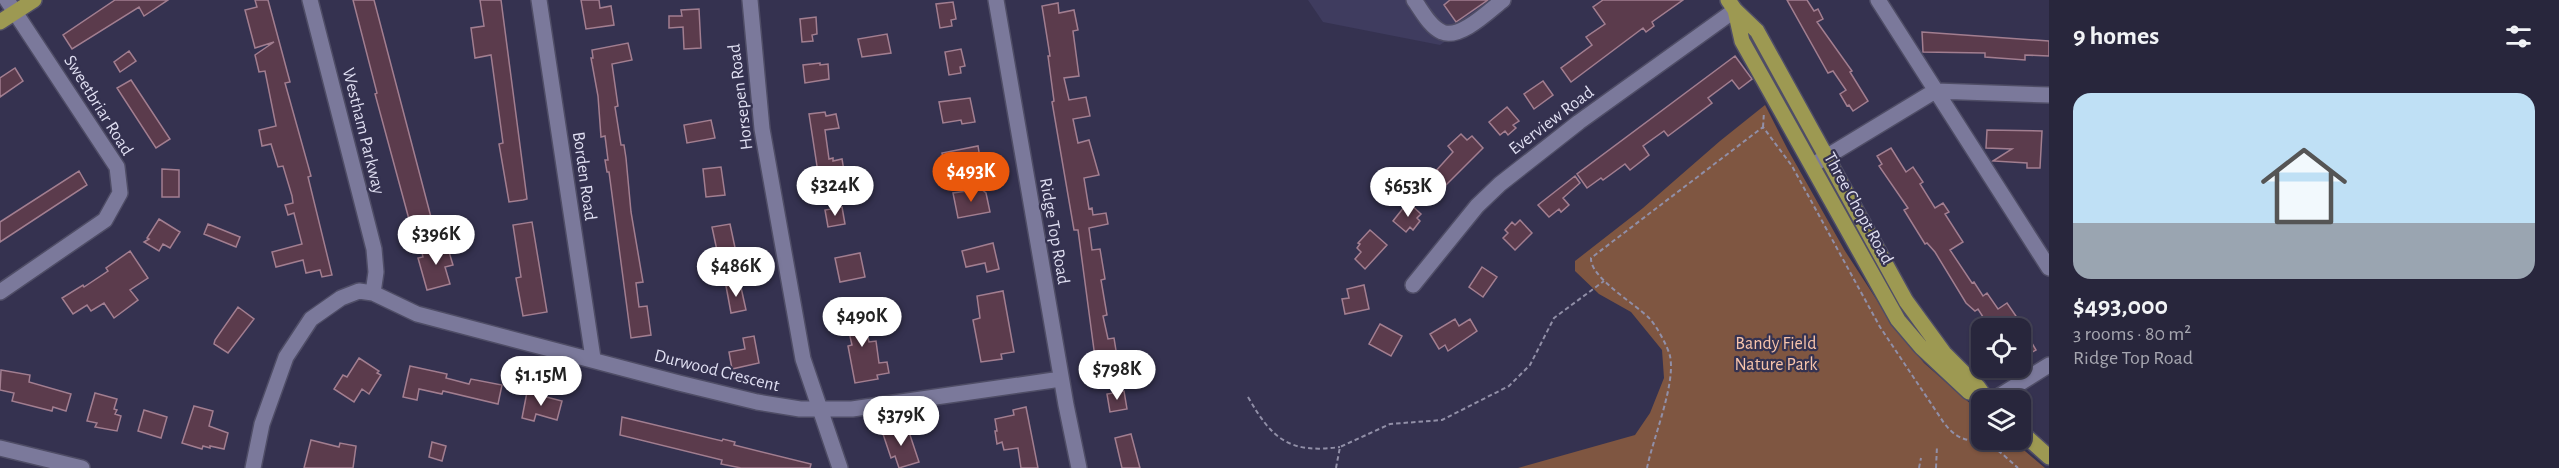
<!DOCTYPE html>
<meta charset="utf-8">
<style>
body{margin:0;font-family:"Alegreya Sans",sans-serif;background:#343247;color:#f1f3f6;height:100vh;display:flex;flex-direction:column;font-size:22px;white-space:nowrap}
*{box-sizing:border-box;margin:0}
p{font-size:20px;color:#a5a5af}
.icon{flex:none;width:33px;height:33px;fill:none;stroke:currentColor;stroke-width:2;stroke-linecap:round;stroke-linejoin:round}
.map{position:relative;flex:1;overflow:hidden}
.sheet{display:flex;flex-direction:column;background:#28263c;width:510px}
.sheet>*{flex:none}
.controls{position:absolute;left:1971px;top:318px;display:grid;gap:12px}
.controls a{display:grid;place-items:center;width:60px;height:60px;border-radius:12px;background:#28263c;box-shadow:0 2px 4px #0004,0 0 0 2px #444356;font-size:30px}
.price{position:absolute;translate:-50% -51px;padding:0 14px;border-radius:21px;background:#fff;color:#222;font-size:20px;line-height:39px;filter:drop-shadow(0 2px 3px #0008)}
.price::after{content:'';position:absolute;left:50%;top:36px;width:18px;height:14px;margin-left:-9px;background:inherit;clip-path:polygon(0 0,100% 0,50% 100%)}
.price.on{background:#ea580c;color:#fff}
ul{padding:0;list-style:none}
li{display:grid;align-content:center;gap:12px;height:318px;padding:0 24px}
li+li{border-top:2px solid #444356}
li span{display:grid;place-items:center;height:186px;border-radius:18px;color:#555}
li>.icon{margin-inline-start:auto}
span .icon{width:108px;height:108px;fill:#fffc;stroke-width:1}
li b{font-size:26px}
h2{display:flex;justify-content:space-between;align-items:center;height:72px;padding:0 24px;font-size:26px}
main{display:flex;flex:1;min-height:0}
.map>svg:first-child{display:block}
.built{fill:#3f3c5f}
.green{fill:#7f5641}
.building{fill:#5b3b4c;stroke:#a27e90;stroke-width:1.5}
.lines{fill:none;stroke-linecap:round;stroke-linejoin:round}
.minor-casing{stroke:#4f4d66;stroke-width:18}
.major-casing{stroke:#4f4d66;stroke-width:18}
.path{stroke:#918fa7;stroke-width:2;stroke-dasharray:4.5 3;stroke-linecap:butt}
.minor{stroke:#7b799b;stroke-width:15}
.major{stroke:#9d9952;stroke-width:15}
.labels{text-anchor:middle;stroke-width:4.5;stroke-linejoin:round;paint-order:stroke}
.street-label{font-size:18px;fill:#dfdef1;stroke:#353250}
.park-label{font-size:18px;fill:#f7c4ac;stroke:#353250}
</style>
<main>
<div class="map">
<svg width="2049" height="468" viewBox="0 0 2049 468">
<rect width="100%" height="100%" fill="#353250"/>
<!-- built -->
<path class="built" d="M 1308,0 L 1504,0 L 1440,45 L 1323,22 Z"/>
<!-- green -->
<path class="green" d="M 1765,105 L 1788,150 L 1845,251 L 1891,322 L 1924,363 L 1981,413 L 1982,440 L 2012,440 L 2045,468 L 1518,468 L 1635,435 L 1650,413 L 1664,378 L 1662,350 L 1631,312 L 1599,294 L 1575,271 L 1575,261 L 1643,208 L 1720,141 Z"/>
<!-- building -->
<path class="building" d="M 115,0 L 168,0 L 144,16 L 139,7 L 72,49 L 63,35 Z
M 255,0 L 268,0 L 290,82 L 285,83 L 311,176 L 308,177 L 332,275 L 322,277 L 320,270 L 306,273 L 303,260 L 276,267 L 272,252 L 302,244 L 294,213 L 288,215 L 285,205 L 293,203 L 292,196 L 283,166 L 278,167 L 271,144 L 262,146 L 259,130 L 276,126 L 265,71 L 259,72 L 255,55 L 274,42 L 255,48 L 245,10 L 257,7 Z
M 353,0 L 374,0 L 432,221 L 424,223 L 426,231 L 413,234 L 375,94 L 377,93 Z
M 480,0 L 501,0 L 527,199 L 523,200 L 509,202 L 499,144 L 503,143 L 491,55 L 475,58 L 471,28 L 484,26 Z
M 581,0 L 599,0 L 600,8 L 611,6 L 614,25 L 586,29 Z
M 1450,0 L 1488,0 L 1456,22 L 1444,5 Z
M 1603,0 L 1683,0 L 1652,22 L 1654,26 L 1646,32 L 1643,28 L 1571,82 L 1561,68 L 1592,45 L 1586,37 L 1605,24 L 1593,7 Z
M 1787,0 L 1807,0 L 1814,11 L 1818,9 L 1823,19 L 1817,22 L 1852,71 L 1850,72 L 1868,101 L 1853,111 L 1849,105 L 1847,106 L 1840,94 L 1846,90 L 1833,71 L 1828,73 Z
M 953,2 L 956,19 L 951,20 L 952,26 L 940,28 L 936,4 Z
M 1058,3 L 1059,13 L 1074,10 L 1078,30 L 1073,31 L 1079,76 L 1064,78 L 1069,100 L 1086,97 L 1090,116 L 1073,119 L 1078,143 L 1089,140 L 1099,175 L 1084,178 L 1089,209 L 1092,208 L 1093,215 L 1106,213 L 1108,224 L 1089,228 L 1092,250 L 1100,249 L 1105,279 L 1101,280 L 1107,315 L 1103,316 L 1108,339 L 1114,338 L 1119,369 L 1111,370 L 1112,378 L 1098,380 L 1078,230 L 1074,230 L 1052,102 L 1054,101 L 1048,56 L 1050,56 L 1042,6 Z
M 699,9 L 701,48 L 684,49 L 683,27 L 669,28 L 669,16 L 682,16 L 681,10 Z
M 816,17 L 817,34 L 812,35 L 813,41 L 802,42 L 800,19 Z
M 1922,32 L 2049,41 L 2049,56 L 2025,55 L 2025,60 L 1985,57 L 1985,53 L 1923,52 Z
M 887,34 L 891,53 L 862,57 L 858,39 Z
M 628,43 L 632,60 L 612,64 L 618,106 L 615,107 L 621,145 L 624,145 L 626,158 L 631,212 L 643,282 L 636,283 L 639,307 L 647,306 L 651,335 L 631,338 L 609,172 L 607,172 L 605,160 L 608,160 L 605,136 L 601,137 L 598,96 L 591,58 L 593,58 L 592,50 Z
M 961,49 L 965,66 L 960,67 L 961,73 L 949,75 L 945,52 Z
M 129,51 L 136,61 L 120,72 L 114,62 Z
M 1735,56 L 1752,79 L 1739,89 L 1732,80 L 1708,98 L 1712,103 L 1668,136 L 1664,131 L 1643,146 L 1649,155 L 1630,170 L 1625,164 L 1603,180 L 1601,178 L 1587,188 L 1577,174 Z
M 820,63 L 820,65 L 828,64 L 829,79 L 805,83 L 803,65 Z
M 15,68 L 23,81 L 0,97 L 0,78 Z
M 131,80 L 170,139 L 156,148 L 117,88 Z
M 1543,81 L 1553,95 L 1534,109 L 1524,94 Z
M 970,98 L 975,122 L 962,124 L 961,120 L 943,123 L 939,102 Z
M 1507,107 L 1519,121 L 1513,125 L 1516,128 L 1508,135 L 1505,131 L 1500,135 L 1489,122 Z
M 825,112 L 826,116 L 836,114 L 839,128 L 825,130 L 829,159 L 833,158 L 833,161 L 842,159 L 844,171 L 819,179 L 809,114 Z
M 711,120 L 715,138 L 687,143 L 684,125 Z
M 1987,130 L 2042,131 L 2040,168 L 2027,168 L 2027,163 L 1993,161 L 2012,149 L 1986,148 Z
M 1461,134 L 1467,140 L 1472,136 L 1483,148 L 1436,195 L 1424,184 L 1453,152 L 1448,146 Z
M 978,146 L 981,164 L 945,170 L 942,153 Z
M 1891,148 L 1906,172 L 1913,167 L 1923,182 L 1920,184 L 1935,208 L 1943,203 L 1949,212 L 1945,214 L 1963,242 L 1950,250 L 1972,283 L 1974,282 L 1983,296 L 1987,293 L 1998,309 L 2007,303 L 2018,319 L 2003,328 L 1990,328 L 1978,309 L 1975,311 L 1966,303 L 1935,252 L 1927,243 L 1925,244 L 1904,210 L 1908,208 L 1879,166 L 1882,164 L 1877,156 Z
M 721,167 L 725,195 L 706,197 L 703,169 Z
M 162,169 L 179,170 L 179,197 L 162,197 Z
M 79,171 L 87,185 L 0,242 L 0,222 Z
M 1575,176 L 1580,183 L 1563,198 L 1569,205 L 1561,212 L 1559,209 L 1549,217 L 1538,205 Z
M 981,189 L 986,193 L 990,212 L 958,218 L 953,193 Z
M 1408,202 L 1421,214 L 1417,218 L 1420,221 L 1413,230 L 1410,227 L 1406,232 L 1393,221 Z
M 842,207 L 845,224 L 828,227 L 825,210 Z
M 159,219 L 180,232 L 170,248 L 163,244 L 159,251 L 144,242 L 149,239 L 147,238 Z
M 1520,220 L 1532,233 L 1515,250 L 1503,238 L 1508,233 L 1505,230 L 1512,222 L 1515,225 Z
M 532,222 L 547,312 L 523,316 L 516,278 L 521,277 L 513,225 Z
M 208,224 L 240,237 L 236,247 L 204,234 Z
M 730,224 L 737,257 L 719,260 L 712,227 Z
M 1370,230 L 1387,245 L 1365,269 L 1355,259 L 1361,252 L 1357,248 L 1360,244 L 1358,243 Z
M 446,242 L 453,265 L 445,267 L 450,284 L 427,290 L 418,258 L 423,257 L 421,249 Z
M 993,243 L 999,269 L 987,272 L 985,263 L 966,267 L 962,251 Z
M 130,251 L 148,278 L 130,290 L 138,300 L 114,318 L 104,303 L 91,311 L 87,305 L 73,314 L 62,298 L 83,285 L 84,287 L 108,271 L 106,268 Z
M 860,253 L 865,277 L 840,282 L 835,258 Z
M 1482,267 L 1497,277 L 1483,297 L 1469,287 Z
M 740,283 L 746,310 L 731,313 L 726,286 Z
M 1364,285 L 1369,309 L 1345,314 L 1342,299 L 1349,298 L 1347,289 Z
M 1003,291 L 1014,352 L 1001,354 L 1002,359 L 981,362 L 973,320 L 980,318 L 977,296 Z
M 859,302 L 869,342 L 876,341 L 879,363 L 887,362 L 889,373 L 877,375 L 878,379 L 855,383 L 848,346 L 852,345 L 843,306 Z
M 238,307 L 254,319 L 228,353 L 214,344 L 215,340 Z
M 1455,319 L 1459,326 L 1470,319 L 1477,331 L 1448,351 L 1445,345 L 1439,349 L 1430,334 Z
M 1380,324 L 1402,336 L 1391,356 L 1369,344 Z
M 754,336 L 759,363 L 732,369 L 729,352 L 745,349 L 743,338 Z
M 2029,338 L 2036,350 L 2020,359 L 2020,344 Z
M 359,358 L 379,371 L 377,373 L 381,375 L 369,394 L 362,389 L 354,402 L 334,389 L 343,375 L 347,377 Z
M 410,366 L 447,374 L 446,378 L 469,384 L 471,379 L 502,385 L 498,404 L 443,391 L 442,394 L 419,389 L 417,400 L 403,397 Z
M 1,370 L 30,375 L 29,382 L 71,394 L 66,411 L 53,407 L 52,411 L 12,401 L 14,393 L 0,390 Z
M 1124,391 L 1127,409 L 1110,412 L 1107,394 Z
M 527,392 L 562,401 L 557,420 L 536,414 L 534,421 L 522,418 Z
M 95,393 L 117,399 L 114,409 L 117,410 L 115,414 L 121,416 L 117,431 L 95,427 L 97,423 L 87,421 Z
M 194,406 L 213,411 L 209,426 L 228,433 L 224,449 L 210,446 L 210,448 L 203,446 L 202,449 L 182,443 Z
M 1026,407 L 1038,468 L 1021,468 L 1018,448 L 1004,450 L 1002,442 L 997,444 L 995,431 L 997,431 L 995,419 L 1014,415 L 1013,410 Z
M 144,410 L 167,417 L 161,438 L 138,431 Z
M 622,417 L 722,441 L 723,439 L 735,442 L 734,445 L 811,464 L 810,468 L 741,468 L 721,464 L 722,460 L 620,435 Z
M 907,426 L 919,462 L 899,468 L 895,456 L 891,458 L 883,434 Z
M 1131,434 L 1140,468 L 1122,468 L 1115,438 Z
M 311,440 L 339,447 L 340,443 L 356,446 L 353,468 L 304,468 Z
M 432,442 L 446,446 L 442,461 L 429,457 Z"/>
<g class="lines">
<!-- minor casing -->
<g class="minor-casing">
<path id="minor" d="M 310,0 L 374,249 L 376,272 L 373,293
M 539,0 L 593,358
M 750,0 L 762,129 L 803,359 L 840,468
M 996,0 L 1066,405 L 1079,468
M 1414,0 C 1422,11 1430,27 1442,32 C 1460,40 1490,10 1503,0
M 1878,0 L 2049,268
M 1813,165 L 1935,91 L 2049,95
M 1413,285 L 1477,206 L 1500,184 L 1579,122 L 1735,10
M 0,292 L 105,220 L 120,193 L 117,167 L 7,0
M 1993,400 L 2049,365
M 0,448 L 82,468
M 253,468 L 262,424 L 286,357 L 311,319 L 341,298 L 359,291 L 373,293 L 417,314 L 679,383 L 757,402 L 800,409 L 852,409 L 1061,379"/>
</g>
<!-- major casing -->
<g class="major-casing">
<path id="major" d="M 1728,0 L 1735,10 L 1757,31 L 1906,301 L 1944,353 L 1978,387 L 1987,400
M 1735,10 L 1742,41 L 1898,320 L 1921,347 L 1969,392
M 0,22 L 34,0
M 2020,431 L 2049,457"/>
</g>
<!-- path -->
<path class="path" d="M 1763,127 L 1764,112
M 1248,397 C 1272,439 1289,454 1340,447
M 1336,468 L 1340,447 L 1390,424 L 1442,420 L 1509,386 L 1530,365 L 1554,318 L 1604,281
M 1647,468 C 1653,438 1676,384 1670,356 C 1667,345 1657,327 1650,319 C 1636,304 1590,278 1591,258 L 1763,127 L 1792,166 L 1880,327 L 1944,423 C 1961,445 1970,437 1991,446 C 2000,451 2010,461 2018,468
M 1919,468 L 1921,458
M 1936,468 L 1937,446"/>
<!-- minor -->
<use href="#minor" class="minor"/>
<!-- major -->
<use href="#major" class="major"/>
</g>
<g class="labels">
<!-- street labels -->
<g class="street-label">
<text transform="translate(740 97) rotate(-97)" y="6">Horsepen Road</text>
<text transform="translate(99 105) rotate(58)" y="6">Sweetbriar Road</text>
<text transform="translate(1551 120) rotate(-37)" y="6">Everview Road</text>
<text transform="translate(364 131) rotate(76)" y="6">Westham Parkway</text>
<text transform="translate(585 176) rotate(82)" y="6">Borden Road</text>
<text transform="translate(1859 208) rotate(61)" y="6">Three Chopt Road</text>
<text transform="translate(1055 231) rotate(80)" y="6">Ridge Top Road</text>
<text transform="translate(717 370) rotate(14)" y="6">Durwood Crescent</text>
</g>
<!-- park labels -->
<g class="park-label">
<text x="1776" y="349">Bandy Field<tspan x="1776" dy="21">Nature Park</tspan></text>
</g>
</g>
</svg>
<div class="controls">
<a><svg class="icon" aria-label="locate" viewBox="0 0 24 24"><circle cx="12" cy="12" r="6"/><path d="M12 2v4M12 18v4M2 12h4M18 12h4"/></svg></a>
<a><svg class="icon" aria-label="layers" viewBox="0 0 24 24"><path d="M12 4l9 5-9 5-9-5zM3 14l9 5 9-5"/></svg></a>
</div>
<b class="price on" style="left:971px;top:203px">$493K</b>
<b class="price" style="left:835px;top:217px">$324K</b>
<b class="price" style="left:1408px;top:218px">$653K</b>
<b class="price" style="left:436px;top:266px">$396K</b>
<b class="price" style="left:736px;top:298px">$486K</b>
<b class="price" style="left:862px;top:348px">$490K</b>
<b class="price" style="left:1117px;top:401px">$798K</b>
<b class="price" style="left:541px;top:407px">$1.15M</b>
<b class="price" style="left:901px;top:447px">$379K</b>
</div>
<section class="sheet">
<h2>9 homes<svg class="icon" aria-label="filters" viewBox="0 0 24 24"><path d="M4 7h16M4 17h16"/><circle cx="9" cy="7" r="2"/><circle cx="15" cy="17" r="2"/></svg></h2>
<ul>
<li><span style="background:linear-gradient(#bfe0f5 70%,#9aa5b1 0)"><svg class="icon" aria-label="home" viewBox="0 0 24 24"><path d="M3 11l9-7 9 7M6 9v11h12V9"/></svg></span><div><b>$493,000</b><p>3 rooms · 80 m²</p><p>Ridge Top Road</p></div></li>
</ul>
</section>
</main>
